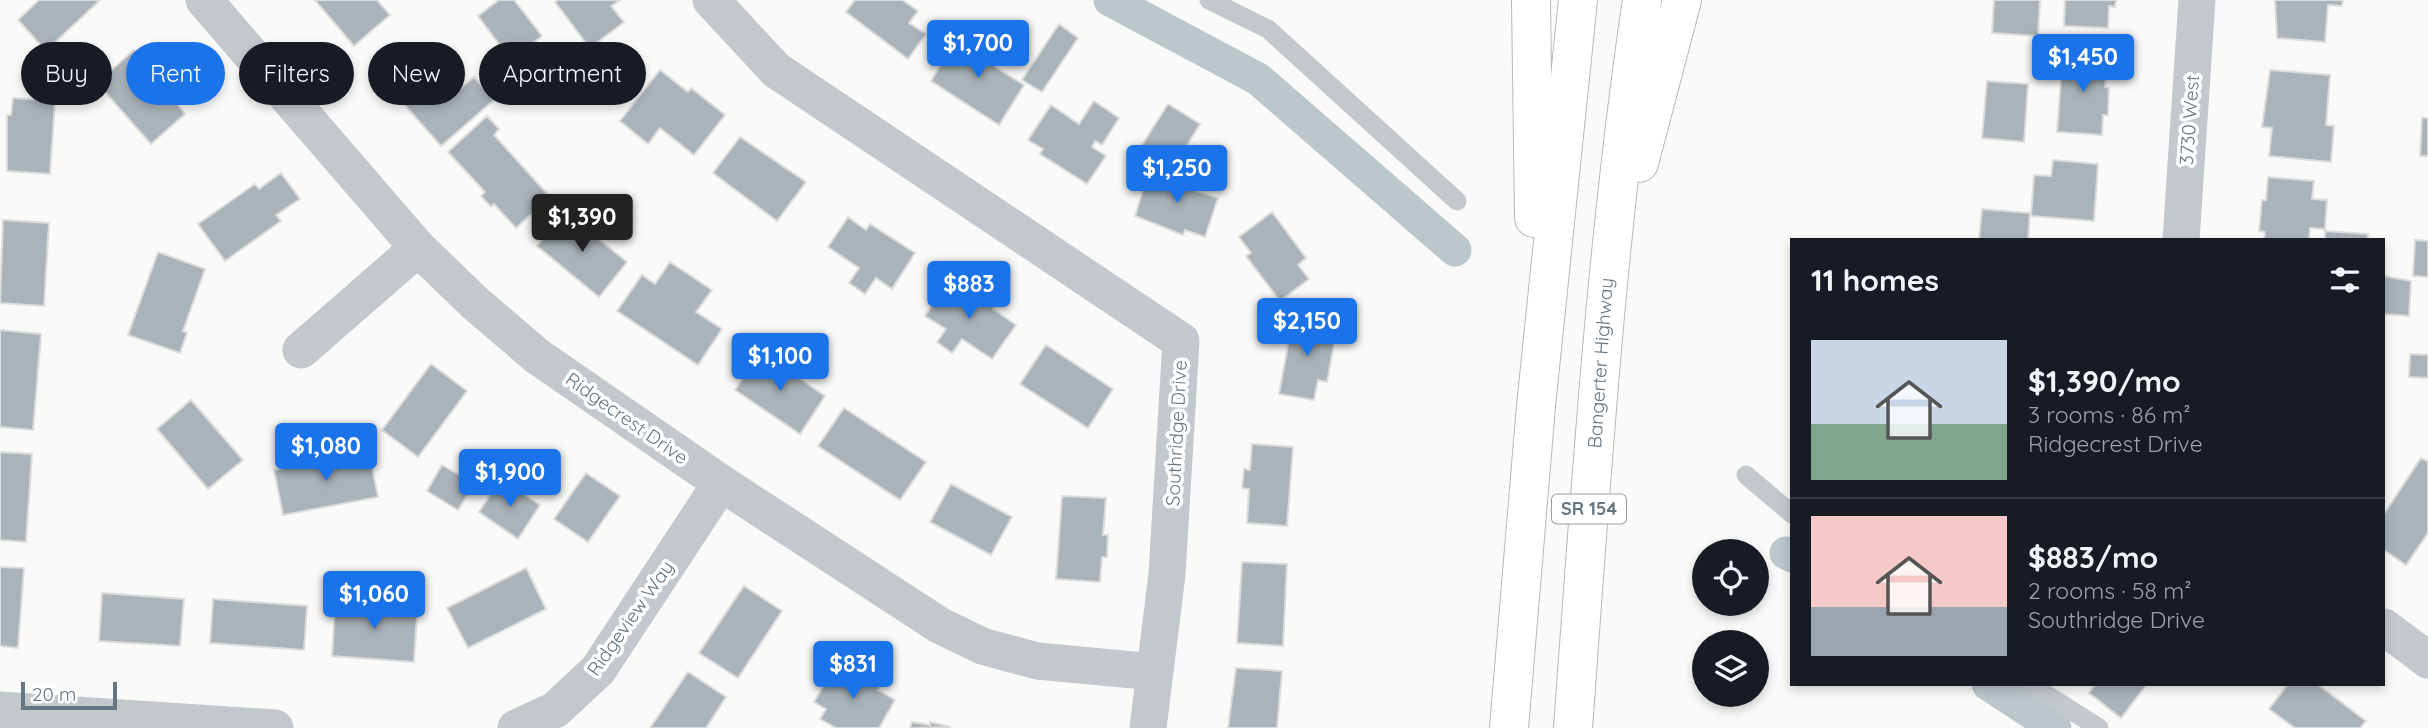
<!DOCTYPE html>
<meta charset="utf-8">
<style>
body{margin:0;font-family:Quicksand,sans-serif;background:#242831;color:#f1f3f6;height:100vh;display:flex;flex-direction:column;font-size:26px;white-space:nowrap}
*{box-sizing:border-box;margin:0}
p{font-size:23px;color:#9ea1a6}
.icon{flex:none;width:38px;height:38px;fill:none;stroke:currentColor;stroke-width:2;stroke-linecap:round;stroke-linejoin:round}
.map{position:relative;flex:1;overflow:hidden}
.drawer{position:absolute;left:1790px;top:238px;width:595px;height:448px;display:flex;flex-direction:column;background:#171b24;border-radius:0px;box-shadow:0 4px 10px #0003}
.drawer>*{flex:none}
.guide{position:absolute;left:21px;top:42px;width:665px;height:63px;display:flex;gap:14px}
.fabs{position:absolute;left:1692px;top:539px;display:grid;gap:14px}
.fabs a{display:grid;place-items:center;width:77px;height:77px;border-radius:50%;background:#171b24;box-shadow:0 4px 10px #0003;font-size:35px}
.scale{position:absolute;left:21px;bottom:18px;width:96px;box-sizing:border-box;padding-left:7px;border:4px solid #657683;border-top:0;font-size:19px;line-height:24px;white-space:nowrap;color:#657683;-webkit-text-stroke:5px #fff;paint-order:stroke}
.price{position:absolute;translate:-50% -60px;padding:0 16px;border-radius:7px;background:#1a73e8;color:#fff;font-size:23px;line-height:46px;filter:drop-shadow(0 2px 4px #0008)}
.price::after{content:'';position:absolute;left:50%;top:42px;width:21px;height:16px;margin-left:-10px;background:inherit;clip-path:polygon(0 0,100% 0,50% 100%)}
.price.current{background:#222;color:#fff}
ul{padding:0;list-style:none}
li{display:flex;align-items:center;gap:21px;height:175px;padding:0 21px}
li+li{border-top:2px solid #363941}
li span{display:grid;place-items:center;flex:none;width:196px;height:140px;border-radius:0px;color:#555}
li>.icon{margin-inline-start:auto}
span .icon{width:84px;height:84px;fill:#fffc;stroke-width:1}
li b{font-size:30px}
h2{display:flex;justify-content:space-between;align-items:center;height:84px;padding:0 21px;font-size:30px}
.chip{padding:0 24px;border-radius:32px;background:#171b24;box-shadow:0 4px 10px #0003;font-size:24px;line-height:63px}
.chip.current{background:#1a73e8;color:#fff}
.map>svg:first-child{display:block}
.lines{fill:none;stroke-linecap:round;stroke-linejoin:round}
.canal{stroke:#bbc7cb;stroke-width:33}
.building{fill:#aab3b9;stroke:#dcdcda;stroke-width:2}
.motorway-casing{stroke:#b4b9bd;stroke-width:40}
.service{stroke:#c3c8cc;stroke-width:19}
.minor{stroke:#c3c8cc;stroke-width:37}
.motorway{stroke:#fff;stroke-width:38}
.labels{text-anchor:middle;stroke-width:7;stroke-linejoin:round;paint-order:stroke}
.shield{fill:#fff;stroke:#939fa8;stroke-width:2}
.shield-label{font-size:18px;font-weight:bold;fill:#657683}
.street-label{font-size:19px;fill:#657683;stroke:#fff}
</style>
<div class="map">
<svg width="2428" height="728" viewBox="0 0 2428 728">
<rect width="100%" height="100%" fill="#fafaf8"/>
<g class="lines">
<!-- canal -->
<path class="canal" d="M 1110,0 L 1258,79 L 1455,250
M 1786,553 L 1792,556
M 1988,684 L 2055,728"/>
</g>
<!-- building -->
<path class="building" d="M 39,0 L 100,0 L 46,51 L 18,20 Z
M 315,0 L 377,0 L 390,15 L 354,46 Z
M 499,0 L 514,0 L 542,36 L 511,60 L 478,16 Z
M 558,0 L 620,0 L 611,6 L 624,22 L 590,48 L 555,2 Z
M 855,0 L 902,0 L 918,11 L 909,23 L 926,34 L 908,59 L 846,12 Z
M 1994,0 L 2040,0 L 2038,36 L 1992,33 Z
M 2065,0 L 2116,0 L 2115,7 L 2109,6 L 2108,28 L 2064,26 Z
M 2275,0 L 2343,0 L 2342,6 L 2328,5 L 2325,42 L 2277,38 Z
M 1059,24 L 1078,38 L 1042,92 L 1022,80 Z
M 979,38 L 1004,53 L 995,67 L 1024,85 L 999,125 L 931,81 L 955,42 L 970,51 Z
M 415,45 L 456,92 L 474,77 L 494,100 L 441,146 L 379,76 Z
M 134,50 L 185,114 L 151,144 L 97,83 Z
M 2063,52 L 2107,55 L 2105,87 L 2109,88 L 2108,115 L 2103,115 L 2102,135 L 2057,132 Z
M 660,70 L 688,92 L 691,88 L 725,115 L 694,155 L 660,128 L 648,144 L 620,121 Z
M 2270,70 L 2330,75 L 2326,125 L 2334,126 L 2331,162 L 2269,156 L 2272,128 L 2262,127 Z
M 1987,81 L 2028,84 L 2024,142 L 1982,138 Z
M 13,98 L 55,101 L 50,174 L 7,171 L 7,115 L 11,115 Z
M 1094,101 L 1119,118 L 1102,145 L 1095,141 L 1092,147 L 1106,156 L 1087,184 L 1040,154 L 1043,149 L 1028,140 L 1051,105 L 1079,124 Z
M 1168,104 L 1200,124 L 1174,166 L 1142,145 Z
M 487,116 L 499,129 L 494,135 L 550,197 L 516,228 L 494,204 L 491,207 L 481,196 L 485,192 L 448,152 Z
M 2422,118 L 2428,118 L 2428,156 L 2420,156 Z
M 740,137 L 806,182 L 777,221 L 713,173 Z
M 2053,160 L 2098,164 L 2094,221 L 2031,216 L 2034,175 L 2051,176 Z
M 1167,170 L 1200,181 L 1196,191 L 1218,198 L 1205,237 L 1185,230 L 1183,235 L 1135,216 L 1145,184 L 1161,189 Z
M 281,173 L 300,199 L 276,215 L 281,221 L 225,261 L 198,224 L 255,184 L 259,189 Z
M 2268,177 L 2314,181 L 2312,199 L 2327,200 L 2325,229 L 2310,228 L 2309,240 L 2264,240 L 2265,232 L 2259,231 L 2262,200 L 2266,200 Z
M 1982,209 L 2030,213 L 2028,240 L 1979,240 Z
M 565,212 L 627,262 L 599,297 L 537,246 Z
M 1272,212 L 1306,258 L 1298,265 L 1309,279 L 1280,301 L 1246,256 L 1251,253 L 1239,237 Z
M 848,217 L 866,230 L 870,224 L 915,253 L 892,289 L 876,278 L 865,294 L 849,283 L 859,268 L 828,247 Z
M 3,220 L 49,223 L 44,306 L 0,303 Z
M 2325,231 L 2368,234 L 2367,240 L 2325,240 Z
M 2415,240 L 2428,241 L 2428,277 L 2413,276 Z
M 158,252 L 205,269 L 183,331 L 187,333 L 180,353 L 128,335 Z
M 670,262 L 712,290 L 696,312 L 722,329 L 698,365 L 617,311 L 642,275 L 655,284 Z
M 2384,276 L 2411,281 L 2409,316 L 2384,314 Z
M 949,280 L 979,300 L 982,296 L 996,305 L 993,309 L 1016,325 L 992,359 L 962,339 L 952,353 L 937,342 L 946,329 L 925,316 Z
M 1293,318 L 1337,327 L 1327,382 L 1318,380 L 1314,400 L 1279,394 Z
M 0,330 L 41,334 L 33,430 L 0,427 Z
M 1046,345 L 1113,389 L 1088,428 L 1020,384 Z
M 761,352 L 825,396 L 800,434 L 735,390 Z
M 2410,354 L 2428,355 L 2428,378 L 2409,377 Z
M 431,364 L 467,391 L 418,457 L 382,430 Z
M 191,400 L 243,460 L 208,489 L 157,429 Z
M 844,408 L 926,462 L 900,500 L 818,446 Z
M 1252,444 L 1293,447 L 1287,526 L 1247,523 L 1249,489 L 1242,488 L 1244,469 L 1250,470 Z
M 0,452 L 32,454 L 26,542 L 0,540 Z
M 369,452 L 378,497 L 283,515 L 274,470 Z
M 2421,458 L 2428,462 L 2428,533 L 2406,565 L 2384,550 L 2384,514 Z
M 442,465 L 474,484 L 458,510 L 427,491 Z
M 586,473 L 620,496 L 588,542 L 554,519 Z
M 501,479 L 540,505 L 518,539 L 479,512 Z
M 951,484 L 1012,517 L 991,555 L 930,522 Z
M 1062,496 L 1106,498 L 1103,535 L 1108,535 L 1107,557 L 1102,557 L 1100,582 L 1056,579 Z
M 1242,562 L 1287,564 L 1283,646 L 1237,643 Z
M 0,567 L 24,568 L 18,648 L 0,646 Z
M 526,568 L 546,609 L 468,648 L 447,608 Z
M 744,586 L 782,611 L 738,678 L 699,653 Z
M 102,593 L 184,599 L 180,646 L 99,641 Z
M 356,595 L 393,597 L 392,614 L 417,616 L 414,662 L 332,656 L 335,608 L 355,610 Z
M 213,599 L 307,606 L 304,650 L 210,643 Z
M 836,665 L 855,676 L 858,672 L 881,685 L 878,690 L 895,700 L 879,728 L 836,728 L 820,719 L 826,709 L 814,702 Z
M 1236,668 L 1282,671 L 1277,728 L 1228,728 Z
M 688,672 L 726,697 L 706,728 L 650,728 Z
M 2096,684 L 2147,684 L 2121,718 L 2089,693 Z
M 2288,684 L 2317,684 L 2366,721 L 2360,728 L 2295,728 L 2269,709 Z
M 912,722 L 930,725 L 930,722 L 951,727 L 910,728 Z"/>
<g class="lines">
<!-- motorway casing -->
<g class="motorway-casing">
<path id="motorway" d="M 1531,0 L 1534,218
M 1639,163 L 1682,0
M 1509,728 L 1536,406 L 1578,0
M 1573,728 C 1591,484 1606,242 1642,0"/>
</g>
<!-- service -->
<path class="service" d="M 1209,0 L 1268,29 L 1457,201
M 1746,475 L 1792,514
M 2030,684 L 2099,728"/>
<!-- minor -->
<path class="minor" d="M 204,0 L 418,248 L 475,303 L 537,356 L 721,483 L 939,625 L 982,646 L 1037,661 L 1155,672
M 711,0 L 776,70 L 1181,341 L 1167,574 L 1148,728
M 2181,240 L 2197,0
M 301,350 L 418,248
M 2384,627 L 2428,660
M 0,710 L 275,728
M 516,728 L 555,710 L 598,670 L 721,483"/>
<!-- motorway -->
<use href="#motorway" class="motorway"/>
</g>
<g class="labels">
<!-- shield labels -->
<rect class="shield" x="1552" y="494.5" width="74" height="29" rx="5"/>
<g class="shield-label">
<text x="1589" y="515">SR 154</text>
</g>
<!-- street labels -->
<g class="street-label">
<text transform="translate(2189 120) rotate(-86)" y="7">3730 West</text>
<text transform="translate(1600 363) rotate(-86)" y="7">Bangerter Highway</text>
<text transform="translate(627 418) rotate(35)" y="7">Ridgecrest Drive</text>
<text transform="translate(1176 433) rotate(-87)" y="7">Southridge Drive</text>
<text transform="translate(630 618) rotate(-55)" y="7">Ridgeview Way</text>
</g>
</g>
</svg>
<div class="fabs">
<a><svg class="icon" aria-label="locate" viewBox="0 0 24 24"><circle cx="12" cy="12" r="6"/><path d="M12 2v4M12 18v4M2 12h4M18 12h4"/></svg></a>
<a><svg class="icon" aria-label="layers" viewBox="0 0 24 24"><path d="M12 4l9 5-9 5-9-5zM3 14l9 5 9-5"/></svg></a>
</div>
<div class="scale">20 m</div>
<b class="price" style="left:978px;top:80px">$1,700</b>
<b class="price" style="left:2083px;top:94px">$1,450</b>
<b class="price" style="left:1177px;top:205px">$1,250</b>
<b class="price current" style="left:582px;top:254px">$1,390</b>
<b class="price" style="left:969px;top:321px">$883</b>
<b class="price" style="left:1307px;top:358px">$2,150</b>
<b class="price" style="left:780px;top:393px">$1,100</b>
<b class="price" style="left:326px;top:483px">$1,080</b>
<b class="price" style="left:510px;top:509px">$1,900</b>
<b class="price" style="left:374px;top:631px">$1,060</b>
<b class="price" style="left:853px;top:701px">$831</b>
<div class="guide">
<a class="chip">Buy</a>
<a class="chip current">Rent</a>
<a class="chip">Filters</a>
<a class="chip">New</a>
<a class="chip">Apartment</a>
</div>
<section class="drawer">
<h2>11 homes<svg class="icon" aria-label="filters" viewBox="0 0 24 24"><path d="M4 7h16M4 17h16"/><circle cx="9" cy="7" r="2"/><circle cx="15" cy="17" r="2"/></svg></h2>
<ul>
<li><span style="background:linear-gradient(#c9d6e8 60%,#7fa58c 0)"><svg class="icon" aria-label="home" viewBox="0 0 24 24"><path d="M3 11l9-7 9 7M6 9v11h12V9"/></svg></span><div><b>$1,390/mo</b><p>3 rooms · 86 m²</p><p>Ridgecrest Drive</p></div></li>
<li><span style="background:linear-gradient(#f6c9c9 65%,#9aa5b1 0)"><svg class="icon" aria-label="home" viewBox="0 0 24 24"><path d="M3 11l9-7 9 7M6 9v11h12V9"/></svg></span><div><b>$883/mo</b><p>2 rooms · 58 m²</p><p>Southridge Drive</p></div></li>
</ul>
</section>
</div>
